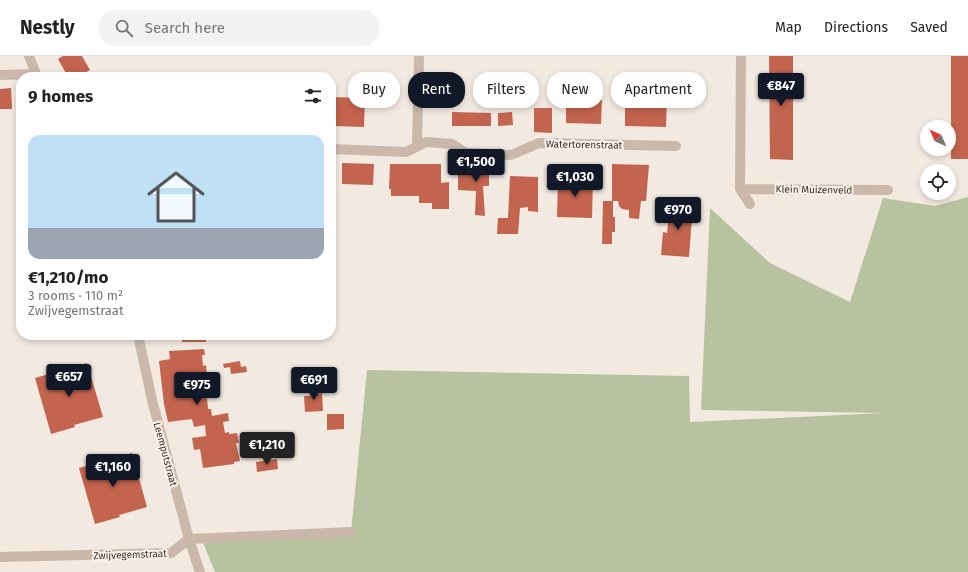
<!DOCTYPE html>
<meta charset="utf-8">
<style>
body{margin:0;font-family:"Fira Sans",sans-serif;background:#f2f2f2;color:#222;height:100vh;display:flex;flex-direction:column;font-size:15px;white-space:nowrap}
*{box-sizing:border-box;margin:0}
p{font-size:13px;color:#767676}
.icon{flex:none;width:22px;height:22px;fill:none;stroke:currentColor;stroke-width:2;stroke-linecap:round;stroke-linejoin:round}
.map{position:relative;flex:1;overflow:hidden}
.sheet{position:absolute;left:16px;top:16px;width:320px;height:268px;display:flex;flex-direction:column;background:#fff;border-radius:16px;box-shadow:0 2px 6px #0003}
.sheet>*{flex:none}
.guide{position:absolute;left:348px;top:16px;width:380px;height:36px;display:flex;gap:8px}
.needle{width:26px;rotate:315deg}
.buttons{position:absolute;left:920px;top:64px;display:grid;gap:8px}
.buttons a{display:grid;place-items:center;width:36px;height:36px;border-radius:50%;background:#fff;box-shadow:0 2px 6px #0003;font-size:20px}
.price{position:absolute;translate:-50% -34px;padding:0 9px;border-radius:4px;background:#111827;color:#fff;font-size:13px;line-height:26px;filter:drop-shadow(0 1px 2px #0008)}
.price::after{content:'';position:absolute;left:50%;top:24px;width:12px;height:9px;margin-left:-6px;background:inherit;clip-path:polygon(0 0,100% 0,50% 100%)}
.price.selected{background:#222;color:#fff}
ul{padding:0;list-style:none}
li{display:grid;align-content:center;gap:8px;height:212px;padding:0 12px}
li span{display:grid;place-items:center;height:124px;border-radius:12px;color:#555}
li>.icon{margin-inline-start:auto}
span .icon{width:72px;height:72px;fill:#fffc;stroke-width:1}
li b{font-size:17px}
h2{display:flex;justify-content:space-between;align-items:center;height:48px;padding:0 12px;font-size:17px}
.tag{padding:0 14px;border-radius:16px;background:#fff;box-shadow:0 2px 6px #0003;font-size:14px;line-height:36px}
.tag.selected{background:#111827;color:#fff}
header{display:flex;align-items:center;gap:24px;box-sizing:border-box;height:56px;padding:0 20px;background:#fff;border-bottom:1px solid #e0e0e0}
header strong{font-size:19px}
nav{display:flex;gap:22px;margin-inline-start:auto;font-size:14px}
.search{width:280px;height:36px;background:#f2f2f2;display:flex;align-items:center;gap:10px;box-sizing:border-box;padding:0 14px;border-radius:16px;color:#767676;font-size:15px}
.map>svg:first-child{display:block}
.green{fill:#b8c1a0}
.building{fill:#c2644e}
.lines{fill:none;stroke-linecap:round;stroke-linejoin:round}
.street{stroke:#cab8ab;stroke-width:10}
.labels{text-anchor:middle;stroke-width:4;stroke-linejoin:round;paint-order:stroke}
.street-label{font-size:10px;fill:#382e2a;stroke:#faf3ec}
</style>
<header>
<strong>Nestly</strong>
<div class="search"><svg class="icon" aria-label="search" viewBox="0 0 24 24"><circle cx="10" cy="10" r="6"/><path d="M15 15l6 6"/></svg>Search here</div>
<nav><a>Map</a><a>Directions</a><a>Saved</a></nav>
</header>
<div class="map">
<svg width="968" height="516" viewBox="0 0 968 516">
<rect width="100%" height="100%" fill="#f2e9e0"/>
<!-- green -->
<path class="green" d="M 968,141 L 968,516 L 215,516 L 200,479 L 351,476 L 367,314 L 689,320 L 690,366 L 884,357 L 701,354 L 710,152 L 770,207 L 850,246 L 883,142 L 935,150 Z"/>
<!-- building -->
<path class="building" d="M 63,0 L 82,0 L 90,14 L 77,21 L 68,21 L 58,3 Z
M 769,0 L 793,0 L 793,104 L 770,103 Z
M 951,0 L 968,0 L 968,103 L 951,103 Z
M 11,32 L 12,53 L 0,53 L 0,33 Z
M 625,37 L 667,38 L 666,71 L 625,70 Z
M 331,41 L 365,42 L 364,71 L 331,70 Z
M 566,43 L 602,44 L 601,68 L 566,67 Z
M 534,52 L 552,52 L 552,77 L 534,76 Z
M 452,56 L 491,57 L 491,70 L 452,70 Z
M 512,56 L 513,69 L 498,70 L 498,57 Z
M 342,107 L 374,108 L 373,129 L 342,128 Z
M 476,107 L 489,107 L 489,130 L 483,130 L 485,160 L 475,159 L 476,135 L 458,134 L 458,117 L 466,117 L 466,108 Z
M 390,108 L 441,108 L 441,127 L 449,126 L 449,153 L 432,153 L 432,147 L 419,147 L 419,140 L 391,140 L 391,133 L 389,133 Z
M 612,108 L 649,109 L 646,145 L 641,145 L 639,163 L 629,162 L 629,154 L 622,153 L 619,150 L 618,145 L 613,145 L 613,161 L 615,161 L 615,176 L 612,176 L 612,188 L 602,188 L 603,145 L 612,145 Z
M 510,120 L 538,121 L 538,156 L 528,155 L 528,151 L 520,152 L 518,178 L 497,178 L 498,162 L 508,162 Z
M 558,122 L 593,123 L 592,162 L 557,161 Z
M 670,148 L 693,149 L 689,201 L 661,199 L 663,176 L 667,177 Z
M 182,279 L 206,279 L 206,286 L 182,286 Z
M 204,293 L 205,299 L 202,299 L 203,310 L 206,309 L 207,320 L 210,320 L 214,341 L 207,342 L 208,353 L 211,353 L 212,360 L 228,357 L 229,365 L 223,366 L 225,377 L 229,376 L 229,378 L 237,377 L 239,387 L 236,387 L 240,405 L 234,406 L 234,408 L 203,412 L 200,393 L 194,394 L 192,382 L 206,380 L 205,369 L 194,371 L 192,363 L 168,366 L 164,348 L 159,305 L 170,303 L 169,295 Z
M 240,305 L 241,311 L 246,310 L 247,316 L 231,318 L 230,311 L 224,312 L 223,308 Z
M 87,307 L 103,361 L 74,369 L 75,371 L 51,378 L 35,322 Z
M 309,331 L 317,331 L 318,338 L 322,337 L 323,355 L 305,356 L 304,340 L 310,340 Z
M 327,358 L 344,358 L 344,373 L 327,374 Z
M 132,397 L 147,451 L 119,459 L 120,461 L 95,468 L 79,412 Z
M 277,403 L 278,413 L 257,416 L 256,406 Z"/>
<g class="lines">
<!-- street -->
<path class="street" d="M 29,0 L 37,21
M 741,0 L 740,133 L 750,148
M 0,19 L 36,18
M 417,91 L 419,0
M 331,93 L 406,96 L 426,86 L 452,88 L 466,97 L 511,99 L 539,87 L 676,90
M 740,133 L 888,134
M 138,279 L 152,344 L 189,483 L 200,516
M 0,501 L 171,497 L 189,483 L 351,476"/>
</g>
<g class="labels">
<!-- street labels -->
<g class="street-label">
<text transform="translate(584 88) rotate(1)" y="4">Watertorenstraat</text>
<text transform="translate(814 133) rotate(1)" y="4">Klein Muizenveld</text>
<text transform="translate(166 398) rotate(75)" y="4">Leemputstraat</text>
<text transform="translate(130 498) rotate(-2)" y="4">Zwijvegemstraat</text>
</g>
</g>
</svg>
<div class="buttons">
<a><svg class="needle" viewBox="-14 -14 28 28"><path d="M0-13l5 13h-10z" fill="#e53935"/><path d="M0 13l5-13h-10z" fill="#767676"/></svg></a>
<a><svg class="icon" aria-label="locate" viewBox="0 0 24 24"><circle cx="12" cy="12" r="6"/><path d="M12 2v4M12 18v4M2 12h4M18 12h4"/></svg></a>
</div>
<b class="price" style="left:781px;top:51px">€847</b>
<b class="price" style="left:476px;top:127px">€1,500</b>
<b class="price" style="left:575px;top:142px">€1,030</b>
<b class="price" style="left:678px;top:175px">€970</b>
<b class="price" style="left:69px;top:342px">€657</b>
<b class="price" style="left:314px;top:345px">€691</b>
<b class="price" style="left:197px;top:350px">€975</b>
<b class="price selected" style="left:267px;top:410px">€1,210</b>
<b class="price" style="left:113px;top:432px">€1,160</b>
<div class="guide">
<a class="tag">Buy</a>
<a class="tag selected">Rent</a>
<a class="tag">Filters</a>
<a class="tag">New</a>
<a class="tag">Apartment</a>
</div>
<section class="sheet">
<h2>9 homes<svg class="icon" aria-label="filters" viewBox="0 0 24 24"><path d="M4 7h16M4 17h16"/><circle cx="9" cy="7" r="2"/><circle cx="15" cy="17" r="2"/></svg></h2>
<ul>
<li><span style="background:linear-gradient(#bfe0f5 75%,#9aa5b1 0)"><svg class="icon" aria-label="home" viewBox="0 0 24 24"><path d="M3 11l9-7 9 7M6 9v11h12V9"/></svg></span><div><b>€1,210/mo</b><p>3 rooms · 110 m²</p><p>Zwijvegemstraat</p></div></li>
</ul>
</section>
</div>
